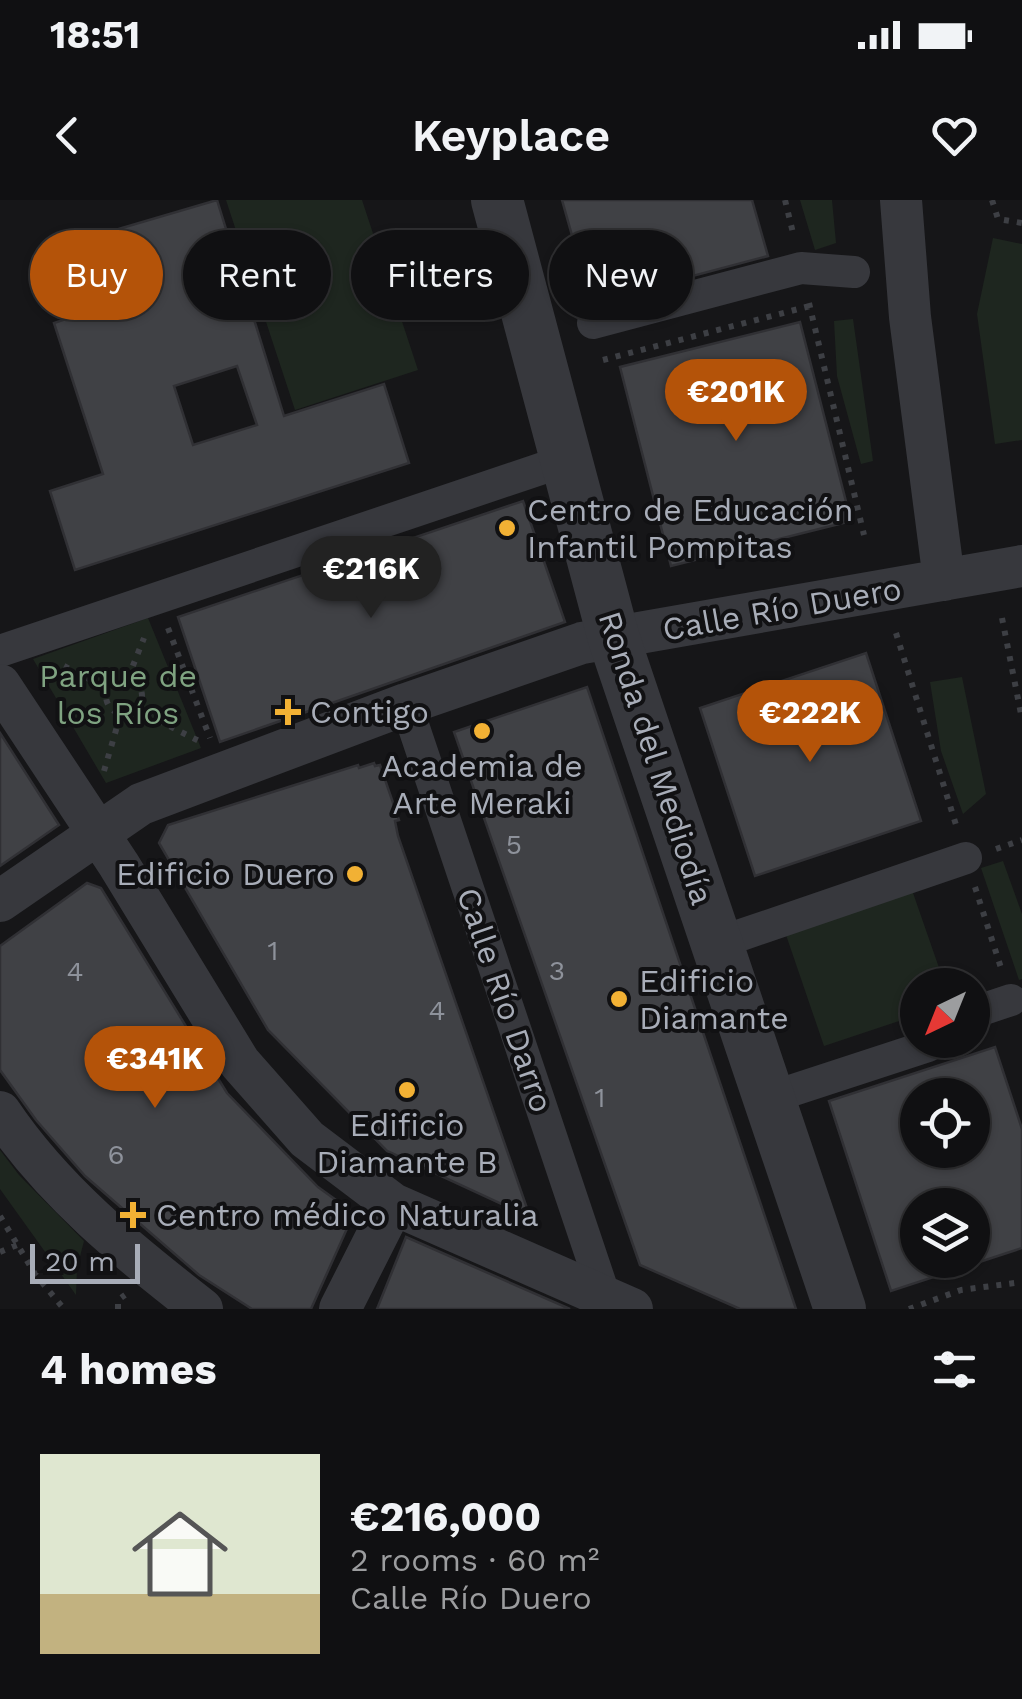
<!DOCTYPE html>
<meta charset="utf-8">
<style>
body{margin:0;font-family:"Work Sans",sans-serif;background:#19191b;color:#f1f3f6;height:100vh;display:flex;flex-direction:column;font-size:38px;white-space:nowrap}
*{box-sizing:border-box;margin:0}
p{font-size:32px;color:#9c9d9f}
.icon{flex:none;width:55px;height:55px;fill:none;stroke:currentColor;stroke-width:2;stroke-linecap:round;stroke-linejoin:round}
.map{position:relative;height:1109px;overflow:hidden}
.drawer{display:flex;flex-direction:column;background:#101012;flex:1}
.drawer>*{flex:none}
.top-card{position:absolute;left:30px;top:30px;width:962px;height:90px;display:flex;gap:20px}
.needle{width:65px;rotate:223deg}
.buttons{position:absolute;left:900px;top:768px;display:grid;gap:20px}
.buttons a{display:grid;place-items:center;width:90px;height:90px;border-radius:50%;background:#101012;box-shadow:0 2px 8px #0004,0 0 0 2px #303032;font-size:50px}
.scale{position:absolute;left:30px;bottom:25px;width:110px;box-sizing:border-box;padding-left:10px;border:5px solid #a8adb8;border-top:0;font-size:28px;line-height:35px;white-space:nowrap;color:#a8adb8;-webkit-text-stroke:8px #111113;paint-order:stroke}
.price{position:absolute;translate:-50% -85px;padding:0 22px;border-radius:35px;background:#b45309;color:#fff;font-size:32px;line-height:65px;filter:drop-shadow(0 2px 5px #0008)}
.price::after{content:'';position:absolute;left:50%;top:60px;width:30px;height:22px;margin-left:-15px;background:inherit;clip-path:polygon(0 0,100% 0,50% 100%)}
.price.current{background:#222;color:#fff}
ul{padding:0;list-style:none}
li{display:flex;align-items:center;gap:30px;height:250px;padding:0 40px}
li span{display:grid;place-items:center;flex:none;width:280px;height:200px;border-radius:0px;color:#555}
li>.icon{margin-inline-start:auto}
span .icon{width:120px;height:120px;fill:#fffc;stroke-width:1}
li b{font-size:42px}
h2{display:flex;justify-content:space-between;align-items:center;height:120px;padding:0 40px;font-size:42px}
.pill{padding:0 35px;border-radius:45px;background:#101012;box-shadow:0 2px 8px #0004,0 0 0 2px #303032;font-size:35px;line-height:90px}
.pill.current{background:#b45309;color:#fff}
.status{display:flex;justify-content:space-between;align-items:center;height:70px;padding:0 50px;background:#101012;direction:ltr}
.status svg{height:28px;fill:currentColor}
header{display:flex;justify-content:space-between;align-items:center;height:130px;padding:0 40px;background:#101012;font-size:45px;font-weight:600}
.map>svg:first-child{display:block}
.green{fill:#1e261f}
.building{fill:#404145;stroke:#303034;stroke-width:2.5;fill-rule:evenodd}
.lines{fill:none;stroke-linecap:round;stroke-linejoin:round}
.path{stroke:#3d3f44;stroke-width:6;stroke-dasharray:5 8;stroke-linecap:butt}
.pedestrian{stroke:#37383d;stroke-width:32}
.minor{stroke:#37383d;stroke-width:42}
.tertiary{stroke:#37383d;stroke-width:52}
.poi-dot{fill:#f2b134;stroke:#111113;stroke-width:4}
.labels{text-anchor:middle;stroke-width:8;stroke-linejoin:round;paint-order:stroke}
.number-label{font-size:28px;fill:#8e929b}
.poi-label{font-size:32px;fill:#a8adb8;stroke:#111113;text-anchor:start}
.street-label{font-size:32px;fill:#a8adb8;stroke:#111113}
.park-label{font-size:32px;fill:#7fa381;stroke:#111113}
</style>
<div class="status"><b>18:51</b><svg viewBox="0 0 49 12"><path d="M0 12V9h3v3zM5 12V6h3v6zM10 12V3h3v9zM15 12V0h3v12zM26 1h20v11H26zM47 4h2v5h-2z"/></svg></div>
<header><svg class="icon" aria-label="back" viewBox="0 0 24 24"><path d="M15 5l-7 7 7 7"/></svg>Keyplace<svg class="icon" aria-label="heart" viewBox="0 0 24 24"><path d="M12 20l-8-8c-3-5 5-10 8-4 3-6 11-1 8 4z"/></svg></header>
<div class="map">
<svg width="1022" height="1109" viewBox="0 0 1022 1109">
<rect width="100%" height="100%" fill="#161618"/>
<!-- green -->
<path class="green" d="M 226,0 L 362,0 L 418,170 L 295,210 Z
M 800,0 L 832,0 L 836,43 L 815,50 Z
M 993,38 L 1022,44 L 1022,240 L 995,244 L 977,114 Z
M 853,119 L 873,261 L 861,264 L 837,176 L 834,121 Z
M 148,418 L 201,548 L 106,583 L 33,459 Z
M 962,477 L 986,594 L 963,614 L 941,551 L 930,482 Z
M 1003,661 L 1022,714 L 1022,779 L 1019,780 L 981,668 Z
M 912,690 L 945,785 L 918,785 L 917,815 L 824,846 L 785,732 Z
M 0,950 L 19,975 L 84,1041 L 77,1068 L 76,1095 L 0,989 Z"/>
<!-- building -->
<path class="building" d="M 217,0 L 284,216 L 384,184 L 409,263 L 75,370 L 50,291 L 103,274 L 54,123 L 63,120 L 40,52 ZM 237,166 L 257,225 L 193,245 L 174,186 Z
M 562,0 L 752,0 L 768,56 L 591,103 Z
M 800,122 L 851,321 L 671,366 L 620,167 Z
M 523,301 L 565,422 L 220,542 L 178,417 Z
M 866,453 L 921,621 L 755,676 L 700,508 Z
M 587,487 L 796,1109 L 740,1109 L 640,1065 L 454,532 Z
M 0,533 L 59,625 L 0,666 Z
M 374,563 L 375,566 L 380,565 L 399,620 L 395,621 L 398,636 L 530,1017 L 387,951 L 268,830 L 159,643 L 168,625 L 358,565 L 359,568 Z
M 87,683 L 101,688 L 227,893 L 318,987 L 354,1013 L 311,1109 L 252,1109 L 199,1075 L 85,976 L 36,920 L 0,870 L 0,746 Z
M 995,847 L 1022,929 L 1022,1048 L 891,1091 L 829,901 ZM 918,895 L 972,895 L 972,950 L 918,950 ZM 918,1005 L 972,1005 L 972,1060 L 918,1060 Z
M 406,1037 L 570,1109 L 377,1109 Z"/>
<g class="lines">
<!-- path -->
<path class="path" d="M 785,0 L 794,37
M 992,0 L 998,19 L 1022,23
M 809,103 L 864,335
M 603,160 L 810,106
M 1002,418 L 1022,519
M 168,428 L 210,538
M 896,433 L 957,628
M 64,466 L 108,489
M 128,478 L 144,438
M106 496a18 18 0 1 1 36 0a18 18 0 1 1-36 0Z
M 135,509 L 199,541
M 104,571 L 121,513
M 996,649 L 1022,640
M 975,687 L 1002,771
M 0,1016 L 35,1074 L 64,1109
M 0,1052 L 17,1045
M 118,1109 L 118,1100 L 125,1095
M 909,1109 L 961,1090 L 1022,1082"/>
<!-- pedestrian -->
<path class="pedestrian" d="M 593,123 L 801,68 L 854,72
M 0,451 L 567,260
M 406,504 L 605,1097
M 738,736 L 966,658
M 972,813 L 1011,800
M 769,898 L 928,846 L 926,840"/>
<!-- minor -->
<path class="minor" d="M 901,0 L 910,117 L 944,380
M 0,485 L 119,665 L 240,863 L 307,939 L 393,1004 L 632,1109
M 0,701 L 141,604 L 406,504 L 582,443 L 1022,366
M 0,912 C 53,991 127,1051 202,1109
M 340,1109 L 393,1004"/>
<!-- tertiary -->
<path class="tertiary" d="M 497,0 L 614,439 L 840,1109"/>
</g>
<!-- markers -->
<g class="poi-dot">
<circle cx="507" cy="328" r="10"/>
<path d="M283 497h10v10h10v10h-10v10h-10v-10h-10v-10h10z"/>
<circle cx="482" cy="531" r="10"/>
<circle cx="355" cy="674" r="10"/>
<circle cx="619" cy="799" r="10"/>
<circle cx="407" cy="890" r="10"/>
<path d="M128 1000h10v10h10v10h-10v10h-10v-10h-10v-10h10z"/>
</g>
<g class="labels">
<!-- number labels -->
<g class="number-label">
<text x="514" y="654">5</text>
<text x="273" y="760">1</text>
<text x="557" y="780">3</text>
<text x="75" y="781">4</text>
<text x="437" y="820">4</text>
<text x="600" y="907">1</text>
<text x="116" y="964">6</text>
</g>
<!-- poi labels -->
<g class="poi-label">
<text x="527" y="321">Centro de Educación<tspan x="527" dy="37">Infantil Pompitas</tspan></text>
<text x="310" y="523">Contigo</text>
<text x="482" y="577" text-anchor="middle">Academia de<tspan x="482" dy="37">Arte Meraki</tspan></text>
<text x="335" y="685" text-anchor="end">Edificio Duero</text>
<text x="639" y="792">Edificio<tspan x="639" dy="37">Diamante</tspan></text>
<text x="407" y="936" text-anchor="middle">Edificio<tspan x="407" dy="37">Diamante B</tspan></text>
<text x="156" y="1026">Centro médico Naturalia</text>
</g>
<!-- street labels -->
<g class="street-label">
<text transform="translate(782 409) rotate(-10)" y="11">Calle Río Duero</text>
<text transform="translate(656 558) rotate(72)" y="11">Ronda del Mediodía</text>
<text transform="translate(505 800) rotate(71)" y="11">Calle Río Darro</text>
</g>
<!-- park labels -->
<g class="park-label">
<text x="118" y="487">Parque de<tspan x="118" dy="37">los Ríos</tspan></text>
</g>
</g>
</svg>
<div class="buttons">
<a><svg class="needle" viewBox="-14 -14 28 28"><path d="M0-13l5 13h-10z" fill="#e53935"/><path d="M0 13l5-13h-10z" fill="#9c9d9f"/></svg></a>
<a><svg class="icon" aria-label="locate" viewBox="0 0 24 24"><circle cx="12" cy="12" r="6"/><path d="M12 2v4M12 18v4M2 12h4M18 12h4"/></svg></a>
<a><svg class="icon" aria-label="layers" viewBox="0 0 24 24"><path d="M12 4l9 5-9 5-9-5zM3 14l9 5 9-5"/></svg></a>
</div>
<div class="scale">20 m</div>
<b class="price" style="left:736px;top:244px">€201K</b>
<b class="price current" style="left:371px;top:421px">€216K</b>
<b class="price" style="left:810px;top:565px">€222K</b>
<b class="price" style="left:155px;top:911px">€341K</b>
<div class="top-card">
<a class="pill current">Buy</a>
<a class="pill">Rent</a>
<a class="pill">Filters</a>
<a class="pill">New</a>
</div>
</div>
<section class="drawer">
<h2>4 homes<svg class="icon" aria-label="filters" viewBox="0 0 24 24"><path d="M4 7h16M4 17h16"/><circle cx="9" cy="7" r="2"/><circle cx="15" cy="17" r="2"/></svg></h2>
<ul>
<li><span style="background:linear-gradient(#dfe7d0 70%,#c2b280 0)"><svg class="icon" aria-label="home" viewBox="0 0 24 24"><path d="M3 11l9-7 9 7M6 9v11h12V9"/></svg></span><div><b>€216,000</b><p>2 rooms · 60 m²</p><p>Calle Río Duero</p></div></li>
</ul>
</section>
